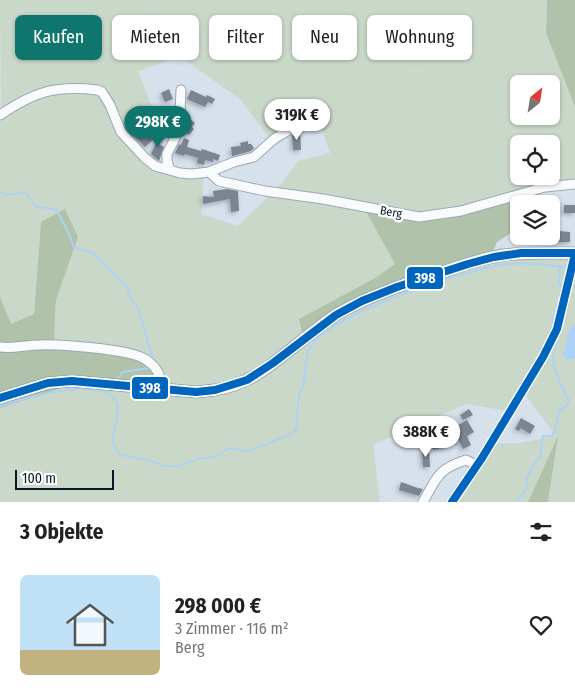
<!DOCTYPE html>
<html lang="de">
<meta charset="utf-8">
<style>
body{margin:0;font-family:"Fira Sans Condensed",sans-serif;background:#f6f6f6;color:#222;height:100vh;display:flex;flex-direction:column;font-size:19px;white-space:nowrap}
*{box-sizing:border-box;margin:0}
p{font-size:16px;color:#767676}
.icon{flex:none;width:28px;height:28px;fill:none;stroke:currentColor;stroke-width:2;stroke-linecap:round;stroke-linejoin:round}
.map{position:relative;height:502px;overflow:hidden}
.side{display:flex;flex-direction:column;background:#fff;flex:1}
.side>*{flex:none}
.guide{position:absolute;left:15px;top:15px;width:545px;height:45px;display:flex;gap:10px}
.needle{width:32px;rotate:30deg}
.fabs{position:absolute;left:510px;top:75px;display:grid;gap:10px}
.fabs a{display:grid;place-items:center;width:50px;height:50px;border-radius:8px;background:#fff;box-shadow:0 1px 4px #0004;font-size:25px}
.scale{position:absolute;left:15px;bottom:12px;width:99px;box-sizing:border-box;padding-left:5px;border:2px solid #05182a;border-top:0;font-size:14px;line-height:18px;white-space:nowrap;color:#05182a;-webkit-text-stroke:4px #fff;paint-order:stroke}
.price{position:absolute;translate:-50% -42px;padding:0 11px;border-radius:18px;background:#fff;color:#222;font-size:16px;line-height:32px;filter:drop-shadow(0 1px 2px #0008)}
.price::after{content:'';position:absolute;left:50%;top:30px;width:15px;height:11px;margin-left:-8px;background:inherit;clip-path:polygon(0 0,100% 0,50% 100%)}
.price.current{background:#0f766e;color:#fff}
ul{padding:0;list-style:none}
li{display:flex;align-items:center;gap:15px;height:125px;padding:0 20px}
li+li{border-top:1px solid #e0e0e0}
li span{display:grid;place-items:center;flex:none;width:140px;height:100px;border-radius:8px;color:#555}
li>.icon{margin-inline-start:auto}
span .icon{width:60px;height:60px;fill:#fffc;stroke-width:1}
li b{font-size:21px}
h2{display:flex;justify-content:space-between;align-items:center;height:60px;padding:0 20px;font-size:21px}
.pill{padding:0 18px;border-radius:8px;background:#fff;box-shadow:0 1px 4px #0004;font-size:18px;line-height:45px}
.pill.current{background:#0f766e;color:#fff}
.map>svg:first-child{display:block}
.green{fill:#c9d8c9;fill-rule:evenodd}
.forest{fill:#b0c2a9}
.water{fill:#add2f5}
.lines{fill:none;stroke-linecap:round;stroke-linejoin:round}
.stream{stroke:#add2f5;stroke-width:2}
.building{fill:#7c8492;filter:url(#shadow)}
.minor-casing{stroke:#9aa8b6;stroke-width:11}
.major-casing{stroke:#9aa8b6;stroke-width:13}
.path{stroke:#cdd0d4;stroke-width:1;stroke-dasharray:1 4;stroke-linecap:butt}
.minor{stroke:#f9fafc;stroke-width:9}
.major{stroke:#f9fafc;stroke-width:11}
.bus-1-casing{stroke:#fff;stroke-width:11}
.bus-1{stroke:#0065bd;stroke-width:8}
.labels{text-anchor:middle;stroke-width:5;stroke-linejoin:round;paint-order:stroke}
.street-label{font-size:12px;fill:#05182a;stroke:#fff}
.line-badge{stroke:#fff;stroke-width:2}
.badge-label{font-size:14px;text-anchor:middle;font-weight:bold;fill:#fff}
</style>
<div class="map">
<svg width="575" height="502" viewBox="0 0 575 502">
<defs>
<filter id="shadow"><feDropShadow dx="-2" dy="2" stdDeviation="2.5" flood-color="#0004"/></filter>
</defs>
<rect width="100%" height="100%" fill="#d6e1ec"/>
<!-- green -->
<path class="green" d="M 0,0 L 547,0 L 546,33 L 575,107 L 575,183 L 481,204 L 422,215 L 273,191 L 282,183 L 298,161 L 330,153 L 317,116 L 316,115 L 289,127 L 270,139 L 241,100 L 180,56 L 138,71 L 154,112 L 119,126 L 104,91 L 49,87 L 30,91 L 1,113 ZM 519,84 L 551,84 L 551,116 L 519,116 ZM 519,144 L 551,144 L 551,176 L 519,176 Z
M 45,92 L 101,93 L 115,120 L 150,165 L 204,175 L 201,214 L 238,226 L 271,194 L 365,210 L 395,264 L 375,278 L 299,319 L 303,336 L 242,381 L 212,387 L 170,386 L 157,364 L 54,341 L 56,300 L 78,237 L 41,222 L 34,314 L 11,325 L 0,297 L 0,118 Z
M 563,257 L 570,260 L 555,326 L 508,411 L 466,404 L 373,445 L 380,502 L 0,502 L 0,408 L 74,384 L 125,389 L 243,387 L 342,316 L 386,294 L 502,259 Z
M 575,263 L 575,325 L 570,328 L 566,360 L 575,359 L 575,502 L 548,502 L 557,438 L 528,502 L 452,502 L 492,444 L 519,443 L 556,436 L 523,392 L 550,348 Z"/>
<!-- forest -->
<path class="forest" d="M 547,0 L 575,0 L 575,107 L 546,33 Z
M 538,189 L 539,204 L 519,204 L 519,228 L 497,242 L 492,254 L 438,270 L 303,336 L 299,319 L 375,278 L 395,264 L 365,210 L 422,217 Z
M 65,209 L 78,237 L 56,300 L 54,341 L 133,356 L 148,366 L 154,375 L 151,383 L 76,376 L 74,384 L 0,408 L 0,297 L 11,324 L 34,314 L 41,222 Z
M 558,436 L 548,502 L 528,502 Z"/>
<!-- water -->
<path class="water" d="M 575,325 L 575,359 L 566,360 L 563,354 L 570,328 Z"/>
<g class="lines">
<!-- stream -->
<path class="stream" d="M 0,192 L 7,195 L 25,192 L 37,207 L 56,209 L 69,234 L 74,248 L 92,252 L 128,289 L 130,298 L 138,308 L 152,356
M 552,328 C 552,321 554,319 556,313 C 559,305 560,296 562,289 L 559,283 L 560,266
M 119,377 L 123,372 L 149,368
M 0,406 C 21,399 107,373 117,404 C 122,422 103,440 121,455 L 148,460 L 164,466 L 179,466 L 197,459 L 216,457 L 227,449 L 234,448 L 245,452 L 285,437 L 296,430 C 298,419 297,408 299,396 C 300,393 302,389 303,386 C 306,370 304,355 314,342 C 336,313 471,267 509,264 C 528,262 548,265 566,267
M 516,502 L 527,488 L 527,478 L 536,461 L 540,458 L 543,436 L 552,436 C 557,427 557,419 560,409 L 567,406 L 569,400 C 563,390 553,370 553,358 C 554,353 556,347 557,342"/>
</g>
<!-- building -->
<path class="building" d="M 169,89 L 173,99 L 165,102 L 161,93 Z
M 191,90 L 206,97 L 207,95 L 215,99 L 212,104 L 208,102 L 205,107 L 187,99 Z
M 191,120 L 195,123 L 192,127 L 194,129 L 189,135 L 182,129 Z
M 142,129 L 153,140 L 145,147 L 134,136 Z
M 299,131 L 300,131 L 301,150 L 293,150 L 292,135 Z
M 161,133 L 165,138 L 159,144 L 164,147 L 159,161 L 151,154 Z
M 184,138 L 189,140 L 187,147 L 201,151 L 202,149 L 220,155 L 218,161 L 213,159 L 213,162 L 205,160 L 204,165 L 197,163 L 198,158 L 185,154 L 184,156 L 175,153 L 179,144 L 181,145 Z
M 248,141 L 248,144 L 251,144 L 254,148 L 251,151 L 232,156 L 231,147 L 241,146 L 240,143 Z
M 227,189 L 238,191 L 239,211 L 231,212 L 230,199 L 203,204 L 203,196 L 214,197 L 213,191 Z
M 564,205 L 575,205 L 575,213 L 564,213 Z
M 551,215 L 558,215 L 558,231 L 570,232 L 570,242 L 552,242 Z
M 469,409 L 473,415 L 463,420 L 460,415 Z
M 521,418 L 535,426 L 530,434 L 521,428 L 519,431 L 515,429 Z
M 467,420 L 474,432 L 467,436 L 471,445 L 463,449 L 457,437 L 445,444 L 446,447 L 433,450 L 431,442 L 448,438 L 444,429 L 449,426 L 450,430 Z
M 429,448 L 430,467 L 423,467 L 422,449 Z
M 401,482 L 418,488 L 423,489 L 419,496 L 399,490 Z"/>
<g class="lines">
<!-- minor casing -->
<g class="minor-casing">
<path id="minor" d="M 0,115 C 34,92 55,85 97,90 L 102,92 L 110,105 L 121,132 L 145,158 L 155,166 L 180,173 L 192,174 L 209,172 L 234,162 L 254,157 L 274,139 L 297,125
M 170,170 L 167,161 L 167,154 L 176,136 L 176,119 L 180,112 L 181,90
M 209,172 L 219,181 L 265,191 L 323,199 L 419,217 L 461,211 L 545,187 L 575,184
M 0,347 C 13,349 26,345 39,345 C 59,344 126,349 143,358 C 156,365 160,374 163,388
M 423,502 C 437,477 438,469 466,460 L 477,465
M 452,502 L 482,458 L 543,357 L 557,329 L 575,254"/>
</g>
<!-- major casing -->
<g class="major-casing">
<path id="major" d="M 0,398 L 48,383 L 72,381 L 196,392 C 251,390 273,362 314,331 C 322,325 330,318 339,313 C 369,296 401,285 434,275 C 456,267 479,259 503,255 C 527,252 551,253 575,253"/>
</g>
<!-- path -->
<path class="path" d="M 152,0 L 177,59 L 180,82
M 303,122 L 436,56 L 488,16 L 500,0"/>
<!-- minor -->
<use href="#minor" class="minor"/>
<!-- major -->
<use href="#major" class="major"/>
<!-- bus-1 casing -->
<g class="bus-1-casing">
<path id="bus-1" d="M 0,398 L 48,383 L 72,381 L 196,392 L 215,390 L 247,380 L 273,363 L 336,315 L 362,301 L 397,287 L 468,264 L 494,257 L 521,253 L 575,253
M 452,502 L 482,458 L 543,357 L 557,329 L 575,254"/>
</g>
<!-- bus-1 -->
<use href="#bus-1" class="bus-1"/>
</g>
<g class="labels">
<!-- street labels -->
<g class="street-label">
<text transform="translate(391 212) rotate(10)" y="4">Berg</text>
</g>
</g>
<g class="line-badge">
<rect x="406" y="266" width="38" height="24" rx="5" fill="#0065bd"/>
<rect x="131" y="376" width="38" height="24" rx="5" fill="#0065bd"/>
</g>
<g class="badge-label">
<text x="425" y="283">398</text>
<text x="150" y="393">398</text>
</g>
</svg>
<div class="fabs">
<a><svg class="needle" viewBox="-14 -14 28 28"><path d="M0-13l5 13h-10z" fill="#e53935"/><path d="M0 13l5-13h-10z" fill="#767676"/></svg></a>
<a><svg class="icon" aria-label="locate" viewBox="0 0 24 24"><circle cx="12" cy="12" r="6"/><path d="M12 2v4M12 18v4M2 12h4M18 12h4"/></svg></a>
<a><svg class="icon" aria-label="layers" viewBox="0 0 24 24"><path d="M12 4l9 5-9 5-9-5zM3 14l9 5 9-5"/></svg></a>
</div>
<div class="scale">100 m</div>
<b class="price" style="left:297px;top:141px">319K €</b>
<b class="price current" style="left:158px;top:148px">298K €</b>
<b class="price" style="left:426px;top:458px">388K €</b>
<div class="guide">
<a class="pill current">Kaufen</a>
<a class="pill">Mieten</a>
<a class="pill">Filter</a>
<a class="pill">Neu</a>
<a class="pill">Wohnung</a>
</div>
</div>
<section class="side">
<h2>3 Objekte<svg class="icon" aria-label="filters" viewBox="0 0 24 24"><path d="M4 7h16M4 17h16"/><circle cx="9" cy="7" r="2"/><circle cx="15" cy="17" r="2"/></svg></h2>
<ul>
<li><span style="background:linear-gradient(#bfe0f5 75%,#c2b280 0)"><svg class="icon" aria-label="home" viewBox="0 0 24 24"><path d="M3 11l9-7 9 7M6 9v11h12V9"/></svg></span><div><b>298 000 €</b><p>3 Zimmer · 116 m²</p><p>Berg</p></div><svg class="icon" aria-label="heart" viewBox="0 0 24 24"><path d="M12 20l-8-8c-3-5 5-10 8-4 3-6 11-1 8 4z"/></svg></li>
</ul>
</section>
